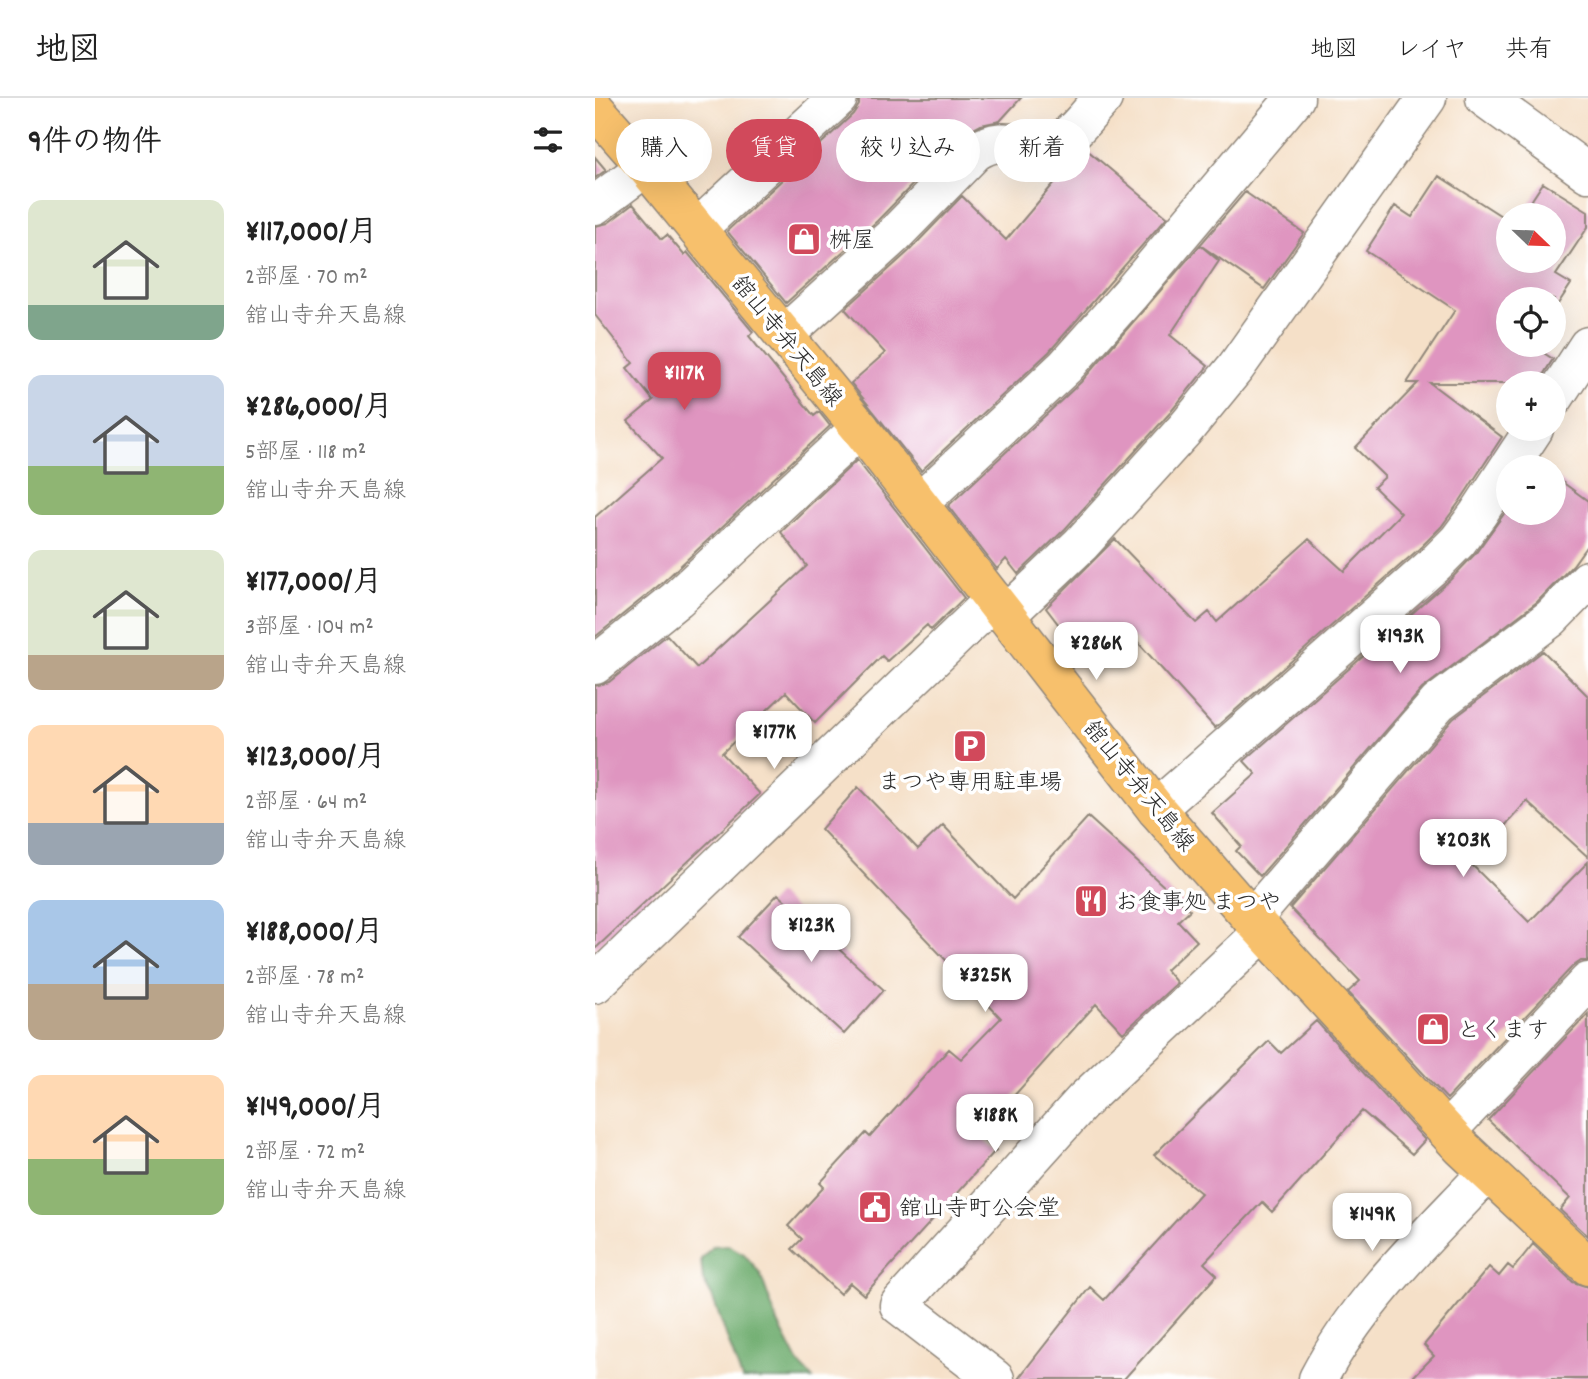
<!DOCTYPE html>
<html lang="ja">
<meta charset="utf-8">
<style>
body{margin:0;font-family:Dekko,"Klee One",sans-serif;background:#f2f2f2;color:#222;height:100vh;display:flex;flex-direction:column;font-size:26px;white-space:nowrap}
*{box-sizing:border-box;margin:0}
p{font-size:23px;color:#767676}
.icon{flex:none;width:38px;height:38px;fill:none;stroke:currentColor;stroke-width:2;stroke-linecap:round;stroke-linejoin:round}
.map{position:relative;flex:1;overflow:hidden}
.side{display:flex;flex-direction:column;background:#fff;width:595px}
.side>*{flex:none}
.top-card{position:absolute;left:21px;top:21px;width:665px;height:63px;display:flex;gap:14px}
.needle{width:46px;rotate:113deg}
.fabs{position:absolute;left:901px;top:105px;display:grid;gap:14px}
.fabs a{display:grid;place-items:center;width:70px;height:70px;border-radius:50%;background:#fff;box-shadow:0 7px 28px #0002;font-size:35px}
.price{position:absolute;translate:-50% -60px;padding:0 16px;border-radius:14px;background:#fff;color:#222;font-size:23px;line-height:46px;filter:drop-shadow(0 2px 4px #0008)}
.price::after{content:'';position:absolute;left:50%;top:42px;width:21px;height:16px;margin-left:-10px;background:inherit;clip-path:polygon(0 0,100% 0,50% 100%)}
.price.current{background:#d1495b;color:#fff}
ul{padding:0;list-style:none}
li{display:flex;align-items:center;gap:21px;height:175px;padding:0 28px}
li span{display:grid;place-items:center;flex:none;width:196px;height:140px;border-radius:14px;color:#555}
li>.icon{margin-inline-start:auto}
span .icon{width:84px;height:84px;fill:#fffc;stroke-width:1}
li b{font-size:30px}
h2{display:flex;justify-content:space-between;align-items:center;height:84px;padding:0 28px;font-size:30px}
.pill{padding:0 24px;border-radius:32px;background:#fff;box-shadow:0 7px 28px #0002;font-size:24px;line-height:63px}
.pill.current{background:#d1495b;color:#fff}
header{display:flex;align-items:center;gap:42px;box-sizing:border-box;height:98px;padding:0 35px;background:#fff;border-bottom:2px solid #e0e0e0}
header strong{font-size:33px}
nav{display:flex;gap:38px;margin-inline-start:auto;font-size:24px}
main{display:flex;flex:1;min-height:0}
.map>svg:first-child{display:block}
.forest{fill:#6cab6c;stroke:#4c6b4c;stroke-width:2}
.building{fill:#df95c0}
.lines{fill:none;stroke-linecap:round;stroke-linejoin:round}
.minor-casing{stroke:#90867a;stroke-width:41}
.major-casing{stroke:#90867a;stroke-width:41}
.minor{stroke:#fff;stroke-width:38}
.major{stroke:#f7c06c;stroke-width:38}
.labels{text-anchor:middle;stroke-width:7;stroke-linejoin:round;paint-order:stroke}
.poi-label{font-size:23px;fill:#2b2b2b;stroke:#fff;text-anchor:start}
.street-label{font-size:23px;fill:#2b2b2b;stroke:#fff}
</style>
<header>
<strong>地図</strong>
<nav><a>地図</a><a>レイヤ</a><a>共有</a></nav>
</header>
<main>
<section class="side">
<h2>9件の物件<svg class="icon" aria-label="filters" viewBox="0 0 24 24"><path d="M4 7h16M4 17h16"/><circle cx="9" cy="7" r="2"/><circle cx="15" cy="17" r="2"/></svg></h2>
<ul>
<li><span style="background:linear-gradient(#dfe7d0 75%,#7fa58c 0)"><svg class="icon" aria-label="home" viewBox="0 0 24 24"><path d="M3 11l9-7 9 7M6 9v11h12V9"/></svg></span><div><b>¥117,000/月</b><p>2部屋 · 70 m²</p><p>舘山寺弁天島線</p></div></li>
<li><span style="background:linear-gradient(#c9d6e8 65%,#8fb573 0)"><svg class="icon" aria-label="home" viewBox="0 0 24 24"><path d="M3 11l9-7 9 7M6 9v11h12V9"/></svg></span><div><b>¥286,000/月</b><p>5部屋 · 118 m²</p><p>舘山寺弁天島線</p></div></li>
<li><span style="background:linear-gradient(#dfe7d0 75%,#b9a48a 0)"><svg class="icon" aria-label="home" viewBox="0 0 24 24"><path d="M3 11l9-7 9 7M6 9v11h12V9"/></svg></span><div><b>¥177,000/月</b><p>3部屋 · 104 m²</p><p>舘山寺弁天島線</p></div></li>
<li><span style="background:linear-gradient(#ffd9b3 70%,#9aa5b1 0)"><svg class="icon" aria-label="home" viewBox="0 0 24 24"><path d="M3 11l9-7 9 7M6 9v11h12V9"/></svg></span><div><b>¥123,000/月</b><p>2部屋 · 64 m²</p><p>舘山寺弁天島線</p></div></li>
<li><span style="background:linear-gradient(#a9c7e8 60%,#b9a48a 0)"><svg class="icon" aria-label="home" viewBox="0 0 24 24"><path d="M3 11l9-7 9 7M6 9v11h12V9"/></svg></span><div><b>¥188,000/月</b><p>2部屋 · 78 m²</p><p>舘山寺弁天島線</p></div></li>
<li><span style="background:linear-gradient(#ffd9b3 60%,#8fb573 0)"><svg class="icon" aria-label="home" viewBox="0 0 24 24"><path d="M3 11l9-7 9 7M6 9v11h12V9"/></svg></span><div><b>¥149,000/月</b><p>2部屋 · 72 m²</p><p>舘山寺弁天島線</p></div></li>
</ul>
</section>
<div class="map">
<svg width="993" height="1281" viewBox="0 0 993 1281">
<rect width="100%" height="100%" fill="#fff"/>
<filter id="ink" filterUnits="userSpaceOnUse"><feTurbulence type="fractalNoise" baseFrequency=".0143" numOctaves="2"/><feDisplacementMap in="SourceGraphic" scale="14" xChannelSelector="R" yChannelSelector="G"/><feConvolveMatrix kernelMatrix="1 2 1 2 8 2 1 2 1" color-interpolation-filters="sRGB"/></filter>
<filter id="wash" filterUnits="userSpaceOnUse"><feTurbulence type="fractalNoise" baseFrequency=".00686" numOctaves="4" result="noise"/><feDisplacementMap in="SourceGraphic" scale="28" xChannelSelector="R" yChannelSelector="G"/><feGaussianBlur stdDeviation="1.57" result="paint"/><feColorMatrix in="noise" values="0 0 0 0 0 0 0 0 0 0 0 0 0 0 0 0 0 1.4 0 .05"/><feComposite in="paint" operator="in"/></filter>
<g filter="url(#wash)">
<rect width="100%" height="100%" fill="#f5e0c8"/>
<!-- forest -->
<path class="forest" d="M 133,1147 L 149,1156 L 165,1175 L 182,1223 L 203,1264 L 218,1281 L 147,1281 L 117,1198 L 108,1182 L 106,1161 L 118,1148 Z"/>
<g id="blocks">
<!-- building -->
<path class="building" d="M 264,0 L 426,0 L 405,23 L 386,27 L 365,38 L 282,123 L 191,205 L 132,133 L 258,16 L 264,7 Z
M 491,51 L 572,119 L 454,254 L 326,373 L 256,285 L 290,255 L 250,211 L 313,154 L 367,98 L 411,142 L 483,57 Z
M 0,59 L 11,72 L 0,80 Z
M 844,78 L 914,123 L 914,163 L 959,163 L 959,117 L 927,117 L 948,85 L 993,113 L 993,129 L 961,177 L 976,186 L 959,212 L 959,201 L 914,201 L 914,247 L 936,247 L 958,261 L 943,285 L 835,285 L 907,339 L 865,403 L 846,429 L 825,450 L 620,630 L 539,540 L 499,573 L 451,510 L 520,441 L 601,525 L 614,514 L 622,524 L 714,441 L 749,473 L 806,415 L 779,389 L 790,379 L 760,350 L 823,285 L 812,285 L 860,212 L 771,153 L 800,108 L 817,119 Z
M 650,94 L 709,135 L 669,191 L 605,147 Z
M 38,106 L 67,141 L 72,137 L 89,157 L 92,154 L 158,234 L 154,238 L 219,318 L 224,314 L 235,328 L 68,484 L 0,539 L 0,419 L 67,360 L 33,323 L 58,302 L 32,270 L 38,265 L 0,217 L 0,128 L 13,125 Z
M 605,147 L 624,163 L 575,237 L 613,268 L 574,316 L 470,431 L 423,476 L 411,461 L 402,471 L 353,408 L 486,284 Z
M 262,362 L 369,500 L 336,532 L 332,527 L 292,563 L 287,558 L 220,625 L 191,594 L 127,655 L 165,696 L 0,851 L 0,588 L 14,584 L 72,537 L 102,570 L 212,468 L 186,434 Z
M 959,378 L 993,403 L 993,446 L 978,467 L 942,504 L 827,591 L 665,778 L 641,753 L 646,748 L 617,715 L 661,676 L 649,663 L 855,482 L 880,456 L 914,409 L 914,415 L 959,415 Z
M 948,553 L 993,598 L 993,759 L 932,703 L 876,766 L 934,824 L 993,764 L 993,863 L 986,863 L 977,869 L 852,1001 L 753,894 L 765,883 L 695,810 L 858,621 Z
M 263,689 L 323,751 L 348,727 L 418,801 L 493,719 L 595,812 L 583,823 L 602,843 L 571,872 L 582,885 L 528,935 L 501,906 L 384,1037 L 401,1052 L 269,1197 L 255,1185 L 245,1196 L 197,1151 L 207,1141 L 193,1128 L 229,1089 L 225,1085 L 271,1035 L 275,1039 L 354,951 L 366,961 L 406,920 L 226,731 Z
M 183,796 L 289,892 L 249,936 L 143,839 Z
M 993,916 L 993,1138 L 965,1112 L 975,1100 L 893,1022 Z
M 721,923 L 830,1042 L 817,1056 L 767,1013 L 677,1114 L 667,1104 L 609,1165 L 622,1177 L 529,1281 L 423,1281 L 495,1189 L 509,1202 L 606,1095 L 559,1057 L 674,943 L 686,955 Z
M 938,1146 L 978,1184 L 993,1189 L 993,1281 L 816,1281 L 839,1258 L 829,1247 L 894,1169 L 904,1178 L 913,1167 L 918,1171 Z"/>
</g>
</g>
<g filter="url(#ink)">
<use href="#blocks" fill-opacity="0" stroke="#90867a" stroke-width="2"/>
<g class="lines">
<!-- minor casing -->
<g class="minor-casing">
<path id="minor" d="M 890,0 L 993,75
M 0,107 L 51,69
M 102,131 L 243,0
M 189,237 L 297,139 L 380,54 C 413,32 432,56 460,45 C 479,38 494,14 508,0
M 959,300 L 993,248
M 324,405 L 470,269 L 536,195 L 700,0
M 411,517 L 486,446 L 591,330 L 641,269 L 832,0
M 0,567 L 82,501 L 265,330
M 561,711 L 840,466 L 863,443 L 883,416 L 939,331
M 657,821 L 843,605 L 956,520 L 993,482
M 0,886 L 399,502
M 852,1033 L 993,884
M 400,1281 L 304,1207 L 489,1002 L 668,834
M 723,1281 C 764,1202 832,1139 893,1074"/>
</g>
<!-- major casing -->
<g class="major-casing">
<path id="major" d="M 0,11 L 51,69 L 265,330 L 561,711 L 657,821 L 866,1049 L 993,1168"/>
</g>
<!-- minor -->
<use href="#minor" class="minor"/>
<!-- major -->
<use href="#major" class="major"/>
</g>
</g>
<!-- icons -->
<defs>
<g id="shop-square" transform="scale(1.75)"><rect x="-9" y="-9" width="18" height="18" rx="4" fill="#d1495b" stroke="#fff"/><path d="M-5-2.5h2.3a2.7 3.5 0 0 1 5.4 0H5L5.5 6h-11ZM-1.5-2.5h3a1.5 2.3 0 0 0-3 0Z" fill="#fff"/></g>
<g id="parking-square" transform="scale(1.75)"><rect x="-9" y="-9" width="18" height="18" rx="4" fill="#d1495b" stroke="#fff"/><path d="M-3.5-5.5H1a3.5 3.5 0 0 1 0 7H-1V5.5H-3.5ZM-1-3.4V-.6H.8a1.4 1.4 0 0 0 0-2.8Z" fill="#fff"/></g>
<g id="restaurant-square" transform="scale(1.75)"><rect x="-9" y="-9" width="18" height="18" rx="4" fill="#d1495b" stroke="#fff"/><path d="M-5-6h1v4h1v-4h1v4h1v-4h1v5L-1.5 .5V6h-2V.5L-5-1ZM5-6V6H3V1.5H1.5Q1.5-4 5-6Z" fill="#fff"/></g>
<g id="civic-square" transform="scale(1.75)"><rect x="-9" y="-9" width="18" height="18" rx="4" fill="#d1495b" stroke="#fff"/><path d="M-.6-6.5H3V-4.5H.6V-3L4-1V1h2V6H-6V1h2V-1L-.6-3ZM-1.2 2.5V6h2.4V2.5Z" fill="#fff"/></g>
</defs>
<g fill-rule="evenodd">
<use href="#shop-square" x="209" y="141"/>
<use href="#parking-square" x="375" y="648"/>
<use href="#restaurant-square" x="496" y="803"/>
<use href="#shop-square" x="838" y="931"/>
<use href="#civic-square" x="280" y="1109"/>
</g>
<g class="labels">
<!-- poi labels -->
<g class="poi-label">
<text x="234" y="149">桝屋</text>
<text x="375" y="691" text-anchor="middle">まつや専用駐車場</text>
<text x="520" y="811">お食事処 まつや</text>
<text x="862" y="939">とくます</text>
<text x="304" y="1117">舘山寺町公会堂</text>
</g>
<!-- street labels -->
<g class="street-label">
<text transform="translate(193 242) rotate(51)" y="8">舘山寺弁天島線</text>
<text transform="translate(545 687) rotate(51)" y="8">舘山寺弁天島線</text>
</g>
</g>
</svg>
<div class="fabs">
<a><svg class="needle" viewBox="-14 -14 28 28"><path d="M0-13l5 13h-10z" fill="#e53935"/><path d="M0 13l5-13h-10z" fill="#767676"/></svg></a>
<a><svg class="icon" aria-label="locate" viewBox="0 0 24 24"><circle cx="12" cy="12" r="6"/><path d="M12 2v4M12 18v4M2 12h4M18 12h4"/></svg></a>
<a>+</a>
<a>−</a>
</div>
<b class="price current" style="left:89px;top:314px">¥117K</b>
<b class="price" style="left:805px;top:577px">¥193K</b>
<b class="price" style="left:501px;top:584px">¥286K</b>
<b class="price" style="left:179px;top:673px">¥177K</b>
<b class="price" style="left:868px;top:781px">¥203K</b>
<b class="price" style="left:216px;top:866px">¥123K</b>
<b class="price" style="left:390px;top:916px">¥325K</b>
<b class="price" style="left:400px;top:1056px">¥188K</b>
<b class="price" style="left:777px;top:1155px">¥149K</b>
<div class="top-card">
<a class="pill">購入</a>
<a class="pill current">賃貸</a>
<a class="pill">絞り込み</a>
<a class="pill">新着</a>
</div>
</div>
</main>
